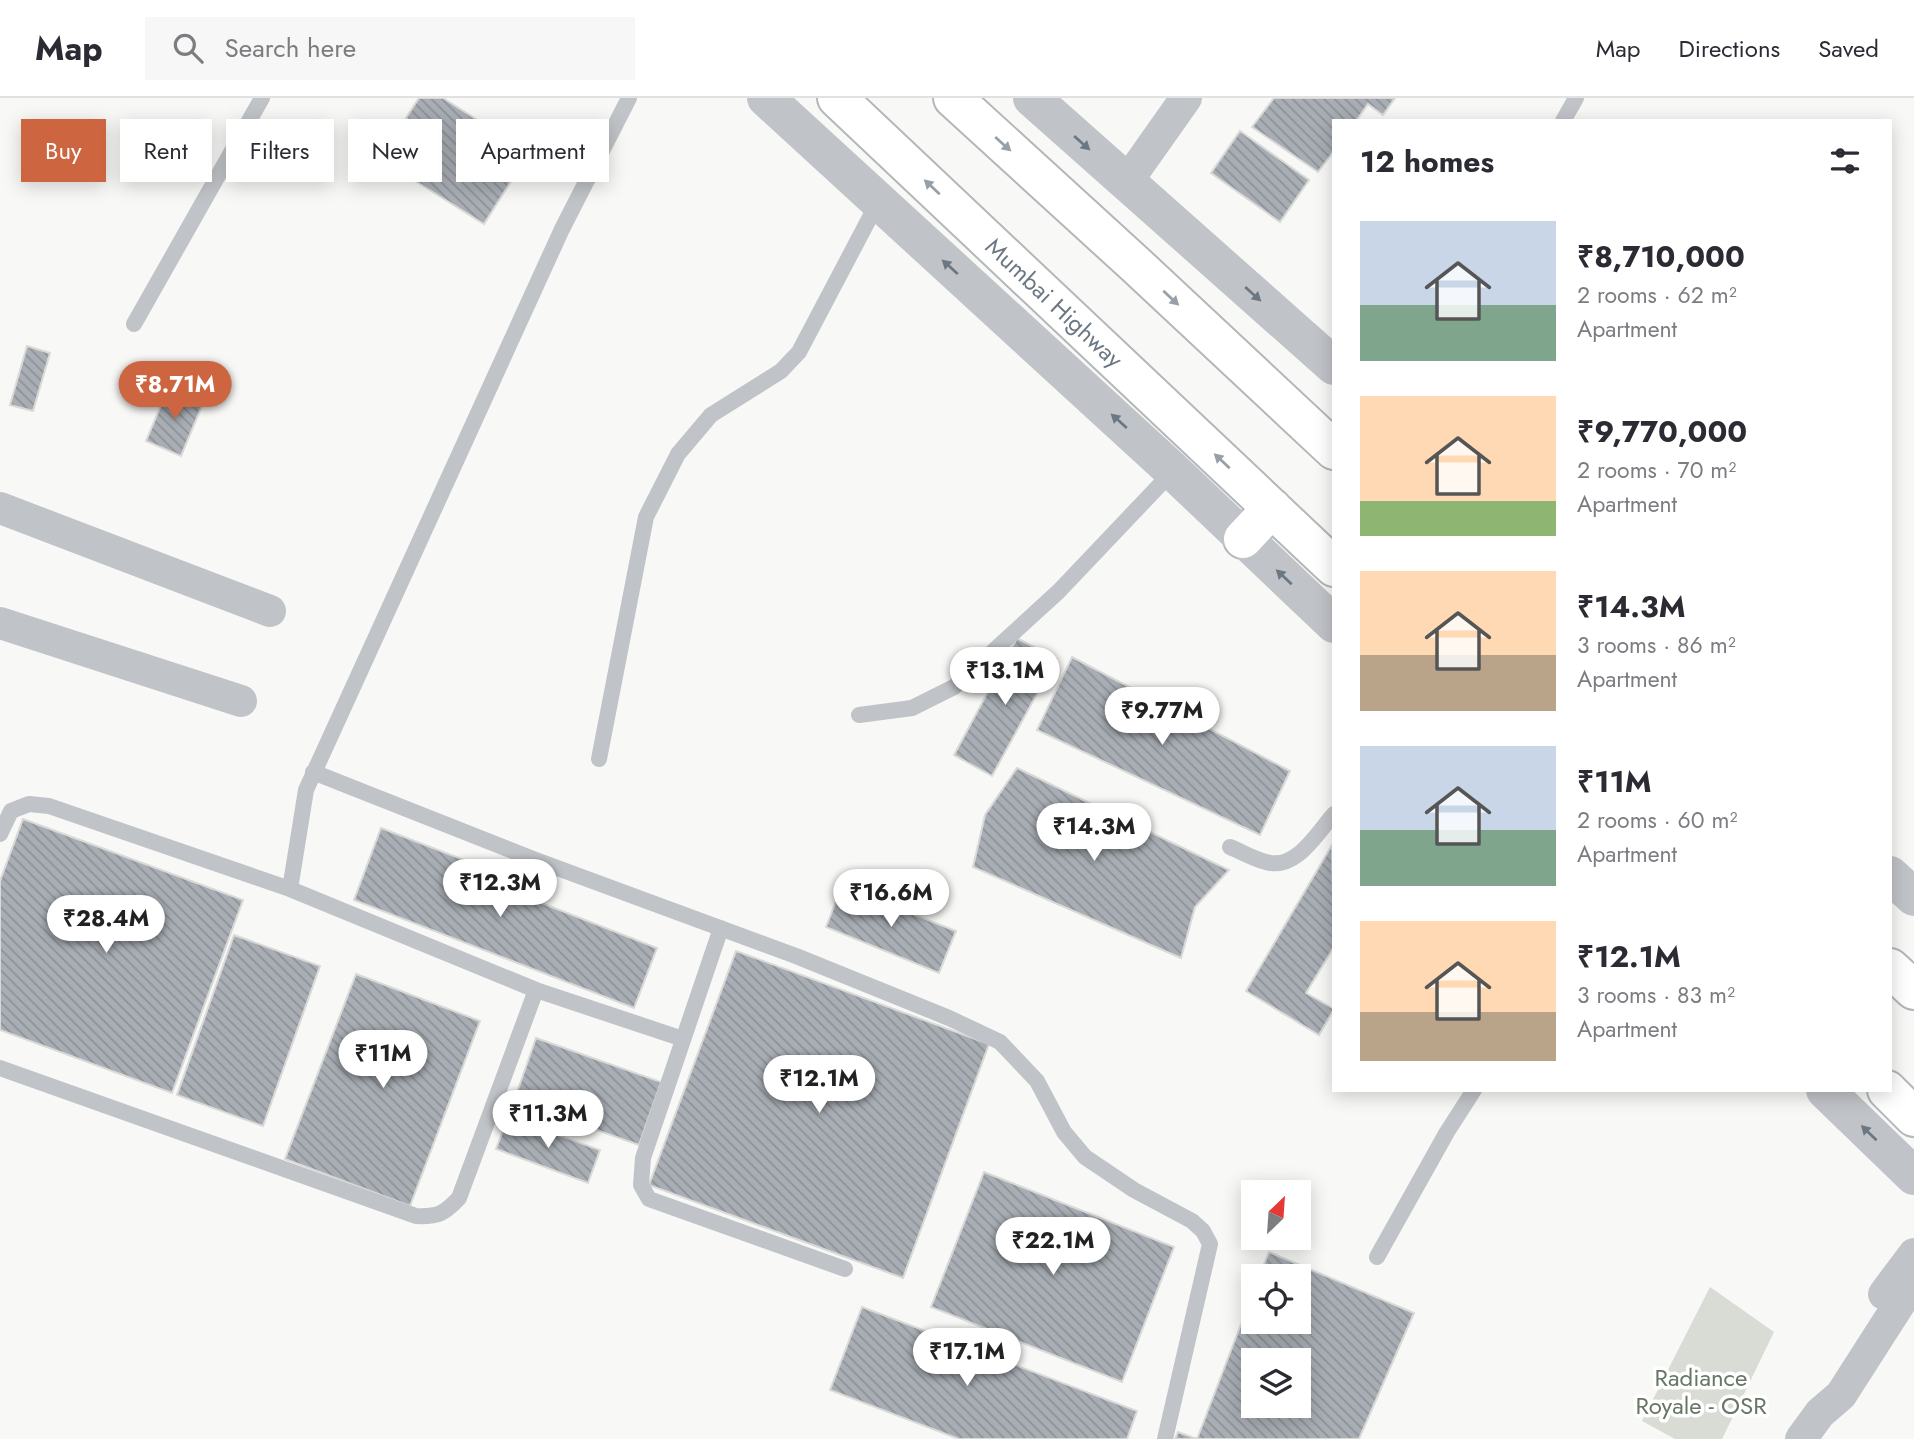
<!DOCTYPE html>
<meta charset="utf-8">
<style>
body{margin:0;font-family:Jost,sans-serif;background:#f7f7f7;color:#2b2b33;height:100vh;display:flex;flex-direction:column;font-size:26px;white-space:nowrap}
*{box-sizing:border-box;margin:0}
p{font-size:23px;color:#7c7c81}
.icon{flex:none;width:38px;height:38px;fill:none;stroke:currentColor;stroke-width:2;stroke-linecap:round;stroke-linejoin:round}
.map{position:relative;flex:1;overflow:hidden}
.panel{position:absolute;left:1332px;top:21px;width:560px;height:973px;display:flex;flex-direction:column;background:#fff;border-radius:0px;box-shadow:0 4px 18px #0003}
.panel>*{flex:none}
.hud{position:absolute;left:21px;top:21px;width:665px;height:63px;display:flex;gap:14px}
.needle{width:46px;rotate:25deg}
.tools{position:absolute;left:1241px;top:1082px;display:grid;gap:14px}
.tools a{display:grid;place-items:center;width:70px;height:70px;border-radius:0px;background:#fff;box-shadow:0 4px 18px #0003;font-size:35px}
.price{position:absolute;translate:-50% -60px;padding:0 16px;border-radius:24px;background:#fff;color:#222;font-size:23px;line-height:46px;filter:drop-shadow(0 2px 4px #0008)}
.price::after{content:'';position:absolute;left:50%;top:42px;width:21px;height:16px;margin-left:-10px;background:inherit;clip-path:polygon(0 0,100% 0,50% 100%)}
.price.selected{background:#cd6640;color:#fff}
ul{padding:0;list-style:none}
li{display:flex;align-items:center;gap:21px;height:175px;padding:0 28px}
li span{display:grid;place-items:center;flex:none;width:196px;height:140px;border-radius:0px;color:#555}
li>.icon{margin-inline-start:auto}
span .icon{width:84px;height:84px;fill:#fffc;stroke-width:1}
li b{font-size:30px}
h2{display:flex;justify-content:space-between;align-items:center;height:84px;padding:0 28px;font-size:30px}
.chip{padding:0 24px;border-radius:0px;background:#fff;box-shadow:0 4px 18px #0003;font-size:24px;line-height:63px}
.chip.selected{background:#cd6640;color:#fff}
header{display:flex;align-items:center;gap:42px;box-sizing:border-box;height:98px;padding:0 35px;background:#fff;border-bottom:2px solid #e1e1e2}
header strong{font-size:33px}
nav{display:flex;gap:38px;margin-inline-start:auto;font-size:24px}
.search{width:490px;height:63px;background:#f7f7f7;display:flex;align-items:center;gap:18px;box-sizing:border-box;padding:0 24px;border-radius:0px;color:#7c7c81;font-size:26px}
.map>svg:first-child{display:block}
.park{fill:#d8dcd5}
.building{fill:url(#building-back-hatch);stroke:#d9dad8;stroke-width:2;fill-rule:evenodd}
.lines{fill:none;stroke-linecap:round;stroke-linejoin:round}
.trunk-casing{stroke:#b4b7ba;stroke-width:42}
.service{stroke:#c0c3c7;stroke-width:16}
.minor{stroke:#c0c3c7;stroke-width:32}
.tertiary{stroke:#c0c3c7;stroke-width:38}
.trunk{stroke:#fff;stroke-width:38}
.oneway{fill:#6b7783}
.oneway2{fill:#97a0a8}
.labels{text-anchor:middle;stroke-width:7;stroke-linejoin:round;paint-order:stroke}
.street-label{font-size:24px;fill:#6b7783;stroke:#fff}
.park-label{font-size:24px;fill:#677665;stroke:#fff}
</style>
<header>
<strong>Map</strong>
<div class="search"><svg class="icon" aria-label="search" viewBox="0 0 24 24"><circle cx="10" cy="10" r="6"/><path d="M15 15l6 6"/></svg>Search here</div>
<nav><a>Map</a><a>Directions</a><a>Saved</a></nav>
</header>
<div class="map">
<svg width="1914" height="1341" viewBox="0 0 1914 1341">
<defs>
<pattern id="building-back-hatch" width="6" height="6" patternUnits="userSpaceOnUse" patternTransform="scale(1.75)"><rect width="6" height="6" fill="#a8aeb4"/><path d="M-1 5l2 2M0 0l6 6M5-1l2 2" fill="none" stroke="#8d9298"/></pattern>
</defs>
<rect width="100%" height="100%" fill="#f8f8f6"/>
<!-- park -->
<path class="park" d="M 1710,1189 L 1774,1234 L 1722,1341 L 1675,1341 L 1642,1323 Z"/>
<!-- building -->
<path class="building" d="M 419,0 L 443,0 L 529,55 L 484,126 L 393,69 L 419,28 L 406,20 Z
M 1274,0 L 1395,0 L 1383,17 L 1368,6 L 1356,23 L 1334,23 L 1334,53 L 1318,74 L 1252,29 Z
M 1240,33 L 1309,82 L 1280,124 L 1211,75 Z
M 27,248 L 50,255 L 33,313 L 10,307 Z
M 169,288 L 204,303 L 181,358 L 146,343 Z
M 1017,540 L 1056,561 L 992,678 L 954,657 Z
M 1072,559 L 1290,673 L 1260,737 L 1037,632 Z
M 1017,670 L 1229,772 L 1195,809 L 1181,860 L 973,769 L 985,717 Z
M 23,721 L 243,802 L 172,995 L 0,932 L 0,783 Z
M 381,730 L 485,770 L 480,781 L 657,850 L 634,910 L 354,802 Z
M 1332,747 L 1334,849 L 1306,895 L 1334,911 L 1319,937 L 1246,893 Z
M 842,788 L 956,833 L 939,875 L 826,829 Z
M 234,837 L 320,868 L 263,1028 L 177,997 Z
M 736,853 L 989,946 L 903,1180 L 649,1087 Z
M 356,876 L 480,923 L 410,1108 L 285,1061 Z
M 536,940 L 661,984 L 639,1047 L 514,1003 Z
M 508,1019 L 600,1052 L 588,1085 L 496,1051 Z
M 984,1074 L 1174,1149 L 1122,1284 L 931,1209 Z
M 1269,1154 L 1414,1215 L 1359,1341 L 1175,1341 L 1178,1334 L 1197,1341 L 1253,1195 L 1253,1223 L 1298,1223 L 1298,1178 L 1259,1178 ZM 1253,1262 L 1298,1262 L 1298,1307 L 1253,1307 Z
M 862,1209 L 1137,1313 L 1127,1341 L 959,1341 L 830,1292 Z"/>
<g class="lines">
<!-- trunk casing -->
<g class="trunk-casing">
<path id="trunk" d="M 837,0 L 1334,469
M 953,0 L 1136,167 L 1334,352
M 1243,441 L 1272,410
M 1890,870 L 1914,892
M 1887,992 L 1914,1019"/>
</g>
<!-- service -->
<path class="service" d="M 1563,23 L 1576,0
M 134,226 L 262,0
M 859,617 L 912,610 L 954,589 L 1059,493 L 1173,373
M 599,661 L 646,419 L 678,356 L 711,317 L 781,273 L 799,254 L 878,104
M 313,674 L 533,761 L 796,858 L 949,920 L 1000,944 L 1037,983 L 1064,1034 L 1085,1059 L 1134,1092 L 1192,1123 L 1203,1133 L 1210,1146 L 1165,1341
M 0,736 L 11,713 L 29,706 L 49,708 L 290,791 L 536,892 L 683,941
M 1230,749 C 1242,754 1254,761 1266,764 C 1296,773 1317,735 1334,716
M 290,791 L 306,692 L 562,131 L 629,0
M 721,830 L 643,1060 L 641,1087 L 649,1101 L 845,1171
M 0,970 L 416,1118 C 438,1119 444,1116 459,1100 L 536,892
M 1377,1159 L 1447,1034 L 1474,992"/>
<!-- minor -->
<path class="minor" d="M 1126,85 L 1186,0
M 0,410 L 270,513
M 0,525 L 241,603
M 1884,1196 L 1914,1156
M 1801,1341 L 1820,1315 L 1841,1297 L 1914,1183"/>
<!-- tertiary -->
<path class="tertiary" d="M 766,0 L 1173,373 L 1334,526
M 1032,0 L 1334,268
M 1890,777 L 1914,799
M 1825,992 L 1914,1078"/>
<!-- trunk -->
<use href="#trunk" class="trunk"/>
</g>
<!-- one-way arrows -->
<defs><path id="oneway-solid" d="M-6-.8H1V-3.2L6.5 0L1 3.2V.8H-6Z" transform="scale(1.75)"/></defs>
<g class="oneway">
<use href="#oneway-solid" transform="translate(1082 45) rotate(42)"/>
<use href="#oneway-solid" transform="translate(950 169) rotate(-138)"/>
<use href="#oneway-solid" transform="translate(1253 196) rotate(42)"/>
<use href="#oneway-solid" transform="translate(1119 323) rotate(-138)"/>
<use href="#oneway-solid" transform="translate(1284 479) rotate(-137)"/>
<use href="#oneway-solid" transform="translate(1869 1035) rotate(-136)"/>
</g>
<g class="oneway2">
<use href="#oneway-solid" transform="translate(1003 46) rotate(42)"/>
<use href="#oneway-solid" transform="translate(932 89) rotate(-137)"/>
<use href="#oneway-solid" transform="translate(1171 200) rotate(43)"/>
<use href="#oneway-solid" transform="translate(1222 363) rotate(-137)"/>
</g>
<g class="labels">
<!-- street labels -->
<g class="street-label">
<text transform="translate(1054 205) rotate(43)" y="8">Mumbai Highway</text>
</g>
<!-- park labels -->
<g class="park-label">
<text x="1701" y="1288">Radiance<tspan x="1701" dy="28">Royale - OSR</tspan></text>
</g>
</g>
</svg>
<div class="tools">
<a><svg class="needle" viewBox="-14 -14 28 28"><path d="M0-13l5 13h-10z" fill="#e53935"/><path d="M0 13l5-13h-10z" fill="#7c7c81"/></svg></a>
<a><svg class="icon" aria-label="locate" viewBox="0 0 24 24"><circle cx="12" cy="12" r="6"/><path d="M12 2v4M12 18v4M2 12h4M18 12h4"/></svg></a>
<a><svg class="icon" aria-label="layers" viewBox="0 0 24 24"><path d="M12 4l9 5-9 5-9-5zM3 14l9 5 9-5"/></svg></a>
</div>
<b class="price selected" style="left:175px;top:323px">₹8.71M</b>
<b class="price" style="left:1005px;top:609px">₹13.1M</b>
<b class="price" style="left:1162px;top:649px">₹9.77M</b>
<b class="price" style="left:1094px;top:765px">₹14.3M</b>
<b class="price" style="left:500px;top:821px">₹12.3M</b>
<b class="price" style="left:891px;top:831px">₹16.6M</b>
<b class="price" style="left:106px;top:857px">₹28.4M</b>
<b class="price" style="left:383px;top:992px">₹11M</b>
<b class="price" style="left:819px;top:1017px">₹12.1M</b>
<b class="price" style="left:548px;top:1052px">₹11.3M</b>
<b class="price" style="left:1053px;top:1179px">₹22.1M</b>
<b class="price" style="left:967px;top:1290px">₹17.1M</b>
<div class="hud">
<a class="chip selected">Buy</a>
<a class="chip">Rent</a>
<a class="chip">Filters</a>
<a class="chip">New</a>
<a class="chip">Apartment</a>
</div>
<section class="panel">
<h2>12 homes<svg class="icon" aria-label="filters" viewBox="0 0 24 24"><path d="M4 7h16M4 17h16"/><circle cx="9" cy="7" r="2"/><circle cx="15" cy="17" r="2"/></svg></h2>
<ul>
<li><span style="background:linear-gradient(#c9d6e8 60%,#7fa58c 0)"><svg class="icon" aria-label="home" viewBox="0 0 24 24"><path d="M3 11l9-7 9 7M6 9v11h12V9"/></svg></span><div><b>₹8,710,000</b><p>2 rooms · 62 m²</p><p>Apartment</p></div></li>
<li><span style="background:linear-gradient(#ffd9b3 75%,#8fb573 0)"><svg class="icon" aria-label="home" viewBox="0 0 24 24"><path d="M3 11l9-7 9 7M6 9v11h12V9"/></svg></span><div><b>₹9,770,000</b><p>2 rooms · 70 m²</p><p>Apartment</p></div></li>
<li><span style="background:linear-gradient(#ffd9b3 60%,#b9a48a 0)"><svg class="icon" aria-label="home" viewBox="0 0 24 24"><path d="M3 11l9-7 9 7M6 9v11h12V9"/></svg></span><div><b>₹14.3M</b><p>3 rooms · 86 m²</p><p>Apartment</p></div></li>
<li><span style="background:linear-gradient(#c9d6e8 60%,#7fa58c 0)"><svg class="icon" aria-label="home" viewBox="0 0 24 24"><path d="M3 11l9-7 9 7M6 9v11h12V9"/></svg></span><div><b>₹11M</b><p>2 rooms · 60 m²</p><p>Apartment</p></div></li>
<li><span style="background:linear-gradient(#ffd9b3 65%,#b9a48a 0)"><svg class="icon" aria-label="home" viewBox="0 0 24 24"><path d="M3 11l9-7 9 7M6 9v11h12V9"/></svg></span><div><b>₹12.1M</b><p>3 rooms · 83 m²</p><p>Apartment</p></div></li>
</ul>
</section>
</div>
